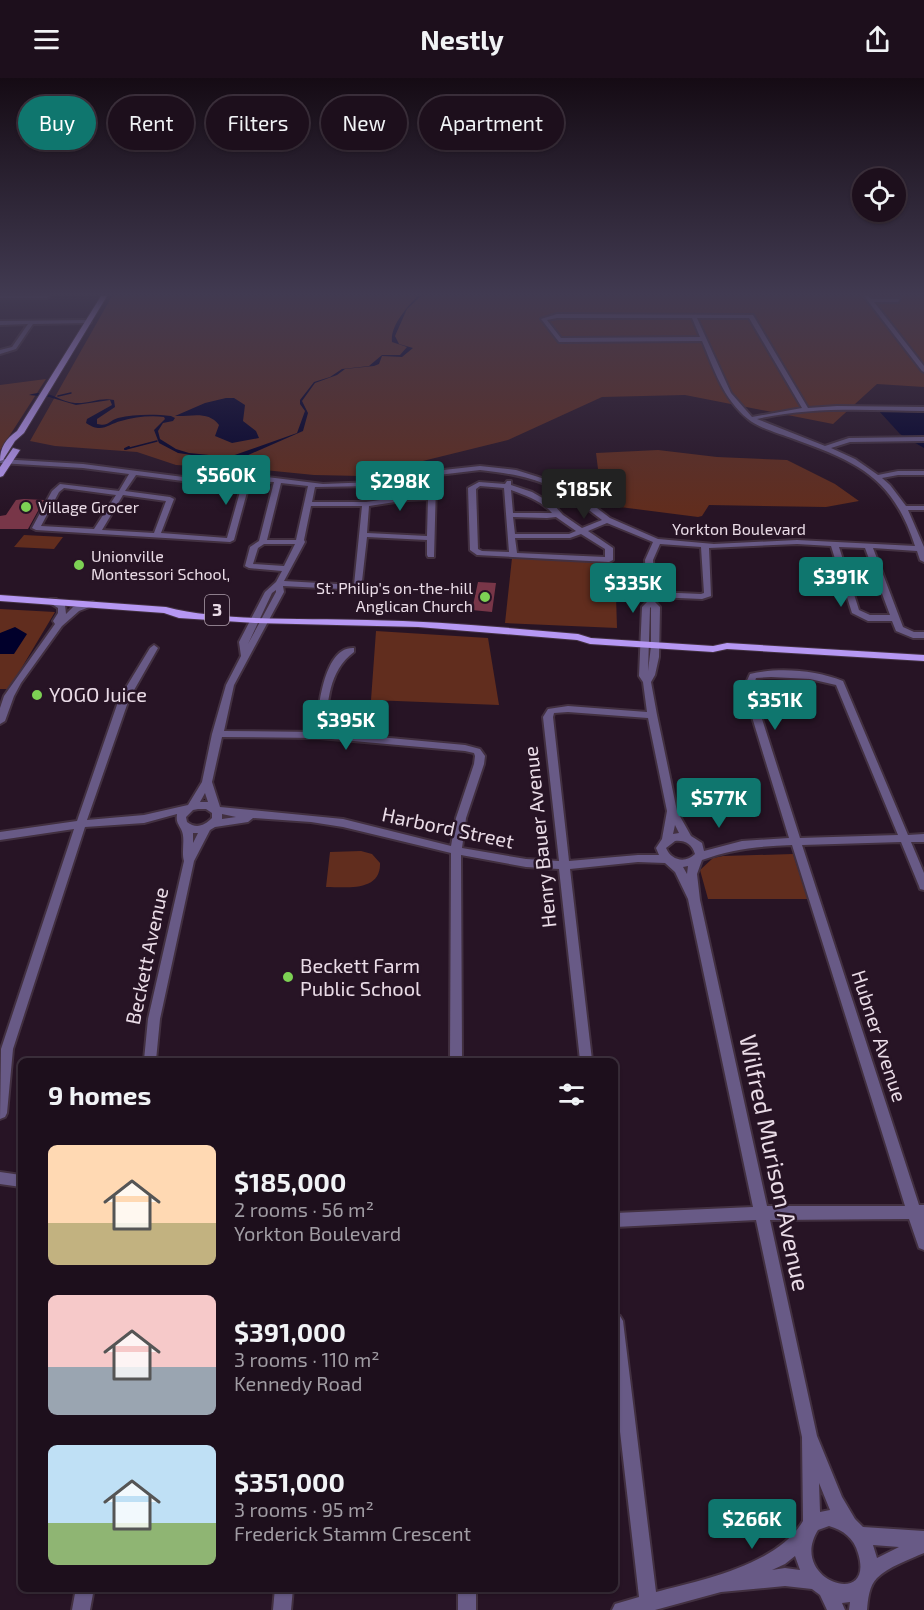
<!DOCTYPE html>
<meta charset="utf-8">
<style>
body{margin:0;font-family:"Exo 2",sans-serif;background:#251825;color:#f1f3f6;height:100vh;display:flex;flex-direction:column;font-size:22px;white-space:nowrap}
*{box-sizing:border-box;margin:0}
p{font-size:20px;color:#a09ca3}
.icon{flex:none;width:33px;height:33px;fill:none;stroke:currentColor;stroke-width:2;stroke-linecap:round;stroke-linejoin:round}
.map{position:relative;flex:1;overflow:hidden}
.sheet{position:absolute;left:18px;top:980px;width:600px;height:534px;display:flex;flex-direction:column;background:#1d0f1c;border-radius:9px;box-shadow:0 2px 4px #0004,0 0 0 2px #3b2f3b}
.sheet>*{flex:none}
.hud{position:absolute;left:18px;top:18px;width:600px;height:54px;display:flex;gap:12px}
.fabs{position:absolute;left:852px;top:90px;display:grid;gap:12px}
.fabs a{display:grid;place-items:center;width:54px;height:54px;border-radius:50%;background:#1d0f1c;box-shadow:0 2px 4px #0004,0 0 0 2px #3b2f3b;font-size:30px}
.price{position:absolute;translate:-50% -51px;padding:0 14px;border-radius:6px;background:#0f766e;color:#fff;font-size:20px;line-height:39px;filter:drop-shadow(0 2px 3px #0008)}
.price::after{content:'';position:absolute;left:50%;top:36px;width:18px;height:14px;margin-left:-9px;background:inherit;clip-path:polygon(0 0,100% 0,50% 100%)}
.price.active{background:#222;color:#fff}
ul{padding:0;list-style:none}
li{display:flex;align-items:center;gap:18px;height:150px;padding:0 30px}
li span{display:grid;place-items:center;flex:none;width:168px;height:120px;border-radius:9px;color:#555}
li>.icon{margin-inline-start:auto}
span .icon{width:72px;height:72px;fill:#fffc;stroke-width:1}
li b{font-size:26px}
h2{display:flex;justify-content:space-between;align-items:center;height:72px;padding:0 30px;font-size:26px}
.tag{padding:0 21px;border-radius:27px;background:#1d0f1c;box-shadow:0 2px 4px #0004,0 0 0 2px #3b2f3b;font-size:21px;line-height:54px}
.tag.active{background:#0f766e;color:#fff}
header{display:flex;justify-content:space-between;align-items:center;height:78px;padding:0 30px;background:#1d0f1c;font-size:27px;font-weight:700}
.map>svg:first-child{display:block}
.green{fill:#612d1e}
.water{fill:#01002b}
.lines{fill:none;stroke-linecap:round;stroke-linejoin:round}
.stream-far1{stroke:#01002b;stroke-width:1.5}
.stream{stroke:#01002b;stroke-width:2}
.building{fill:#783648}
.minor-casing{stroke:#423040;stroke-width:4}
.major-casing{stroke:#423040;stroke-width:2}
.minor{fill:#685a86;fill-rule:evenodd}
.major{fill:#b698f3;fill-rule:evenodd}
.poi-dot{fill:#7dd154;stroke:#271425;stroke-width:2}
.labels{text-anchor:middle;stroke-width:5;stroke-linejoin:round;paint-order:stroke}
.far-poi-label{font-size:16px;fill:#eadce7;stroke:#271425;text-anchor:start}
.far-street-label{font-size:16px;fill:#eadce7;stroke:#271425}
.shield{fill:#271425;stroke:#b0a0ad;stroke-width:1.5}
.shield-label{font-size:18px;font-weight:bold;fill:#eadce7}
.poi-label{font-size:20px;fill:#eadce7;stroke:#271425;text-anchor:start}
.street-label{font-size:20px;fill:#eadce7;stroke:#271425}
.near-street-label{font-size:24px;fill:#eadce7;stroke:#271425}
</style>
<header><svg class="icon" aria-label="menu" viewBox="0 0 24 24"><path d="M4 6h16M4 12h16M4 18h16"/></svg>Nestly<svg class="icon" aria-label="share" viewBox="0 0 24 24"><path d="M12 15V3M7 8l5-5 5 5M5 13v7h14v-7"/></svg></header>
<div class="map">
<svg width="924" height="1532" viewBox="0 0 924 1532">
<rect width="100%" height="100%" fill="#271425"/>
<!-- green -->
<path class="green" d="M 112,218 L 924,218 L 924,309 L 877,306 L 833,346 L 685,317 L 602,319 L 508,362 L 362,398 L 314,397 L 264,392 L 176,387 L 137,374 L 55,368 L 30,363 Z
M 46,301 L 1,371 L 0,373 L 0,307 Z
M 658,372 L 717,379 L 787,382 L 835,406 L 859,423 L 826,429 L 709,427 L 702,438 L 698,439 L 620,429 L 602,423 L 596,375 Z
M 24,457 L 63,459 L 54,471 L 14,469 Z
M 512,480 L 615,485 L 617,550 L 505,545 Z
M 0,531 L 55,534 L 9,611 L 0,611 Z
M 376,553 L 488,560 L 499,627 L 371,622 Z
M 361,773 L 372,776 L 380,785 C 381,814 346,809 326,809 L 330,774 Z
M 793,776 L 808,821 L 708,821 L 700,792 L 713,780 L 723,778 Z"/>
<!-- water -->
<path class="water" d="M 418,218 L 421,218 L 407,231 L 395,258 L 399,266 L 413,270 L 402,279 L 382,278 L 379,286 L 374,288 L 345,291 L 337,297 L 315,305 L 302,323 L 308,335 L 303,353 L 246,378 L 219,381 L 178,375 L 159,365 L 154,352 L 165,341 L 164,339 C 151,337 134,339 121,343 C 108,346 102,356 86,345 L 87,341 L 112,327 L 110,322 L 76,327 L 49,319 L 29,317 C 50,310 58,324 75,325 C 89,326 100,319 114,322 L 115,329 L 97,341 L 97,346 C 109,349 108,343 118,340 C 134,336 155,336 171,338 L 175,340 L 173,343 L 163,345 L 158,353 L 160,361 L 176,371 L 189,375 L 229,379 L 297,355 L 305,333 L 300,326 L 300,322 L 314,304 L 330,299 L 342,291 L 369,288 L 382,277 L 400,277 L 407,269 L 392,264 C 390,248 407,229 418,218 Z
M 226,320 L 234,320 L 245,327 L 243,343 L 256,353 L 259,360 L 232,365 L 215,358 L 219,347 C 208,332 190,339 175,338 L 205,325 Z
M 924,327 L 924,370 L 900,356 L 879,333 L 884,329 Z
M 15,549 L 27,556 L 14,576 L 0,576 L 0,555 Z"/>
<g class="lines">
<!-- stream-far1 -->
<path class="stream-far1" d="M 58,318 L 71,315
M 126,371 L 157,363"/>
<!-- stream -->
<path class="stream" d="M 125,371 L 129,369"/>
</g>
<!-- building -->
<path class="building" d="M 24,421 L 44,422 L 28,451 L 0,451 L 0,438 L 6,437 L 16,422 Z
M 478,504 L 496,505 L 492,534 L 472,532 Z"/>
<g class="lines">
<!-- minor casing -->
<g class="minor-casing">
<path id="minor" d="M 0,218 L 50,218 L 47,220 L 0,220 Z
M 864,218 L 868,218 L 871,221 L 900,221 L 898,224 L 874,224 L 924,288 L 924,294 L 922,293 Z
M 557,236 L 753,237 L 808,330 L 837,328 L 924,329 L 924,333 C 868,332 812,328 757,341 L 825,368 L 849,360 L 924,359 L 924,363 L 850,364 L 831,370 L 855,381 L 878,397 L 898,393 L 924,393 L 924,397 L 898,397 L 882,400 L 890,407 L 906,428 L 924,428 L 924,432 L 908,432 L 924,469 L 924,484 L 920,482 L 917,473 L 873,470 L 903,549 L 914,554 L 924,554 L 924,560 L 913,560 L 896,553 L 892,543 L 868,543 L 852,535 L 831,468 L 797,466 L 709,470 L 711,518 L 702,521 L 655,519 L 655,524 L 660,529 L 659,579 L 655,597 L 651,604 L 657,637 L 677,733 L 691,758 L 702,765 L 704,773 L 742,763 L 789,760 L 745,616 L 745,607 L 750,596 C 779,589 816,592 843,603 L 908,757 L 924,756 L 924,764 L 911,764 L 924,795 L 924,812 L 920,811 L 919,808 L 901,764 L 802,767 L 919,1127 L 924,1127 L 924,1172 L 919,1170 L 909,1141 L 770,1142 L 817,1358 L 842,1419 L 855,1441 L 863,1449 L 924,1453 L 924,1475 C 910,1481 888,1489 877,1500 C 869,1508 868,1521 867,1532 L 849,1532 L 850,1524 L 842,1525 L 845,1532 L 827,1532 L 820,1517 L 812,1511 L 785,1508 L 721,1514 L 655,1532 L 612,1532 L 615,1526 L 639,1519 L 615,1310 L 615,1235 L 620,1238 L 623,1243 L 656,1514 C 702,1502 777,1487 803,1443 L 802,1359 L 756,1142 L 615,1149 L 615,1135 L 753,1129 L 688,821 L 675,794 L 665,785 L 638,784 L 570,791 L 592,982 L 580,982 L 559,791 L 526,789 L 461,777 L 462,982 L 450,982 L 451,775 L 343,749 L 311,744 L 253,740 L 248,744 L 215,749 L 210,752 L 194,783 L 160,941 L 156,982 L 144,982 L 148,941 L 184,783 C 181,773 186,760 181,751 C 178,745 176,744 177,736 L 144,745 L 85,749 L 13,971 L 7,1035 L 5,1039 L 0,1041 L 1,971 L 74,751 L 0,762 L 0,754 L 77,743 L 119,621 L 150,570 L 154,567 L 158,570 L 129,621 L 87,742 L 144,737 L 188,727 L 202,704 L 212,656 L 226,607 L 241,578 L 239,564 L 265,514 L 276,504 L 282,493 L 249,490 L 245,488 L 250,469 L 259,463 L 274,404 L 250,403 L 234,462 L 230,464 L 36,452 L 32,450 L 52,413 L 60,406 L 119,413 L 129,396 L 83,390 L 0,385 L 0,381 L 83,386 L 191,400 L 267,399 L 323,406 L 374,404 L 425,394 L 480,388 L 516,392 L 551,403 L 580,417 L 610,440 L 658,461 L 714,466 L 797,462 L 915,468 C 893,400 858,384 794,361 C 781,356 758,350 748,341 C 723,321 714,291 702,263 L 559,264 L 541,241 ZM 557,240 L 692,240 L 700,259 L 561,260 L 547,242 ZM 697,240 L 749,240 L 802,330 L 752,339 L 731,315 ZM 480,392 C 536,398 557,407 602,442 L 582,450 L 563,437 L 553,426 L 532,414 L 511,407 L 511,403 L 507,403 L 505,406 L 479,404 L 468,410 L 470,472 L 477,477 L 609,484 L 613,482 L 613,470 L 588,453 L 607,445 L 653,464 L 645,482 L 647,524 L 642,529 L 639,598 L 643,604 L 647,634 L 568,628 L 548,631 L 543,639 L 559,783 L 526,781 L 462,770 L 466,740 L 484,686 L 485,678 L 480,671 L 465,667 L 325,654 C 328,625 328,593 354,574 L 354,570 C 323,568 318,633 316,654 L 224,653 L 234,607 L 284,514 L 283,508 L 361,512 L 367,459 L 427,462 L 427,477 L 428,479 L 434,479 L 436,406 L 430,398 ZM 136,397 L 191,404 L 243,403 L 227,460 L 161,455 L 174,421 L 170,419 L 125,413 ZM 423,398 L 428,406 L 428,417 L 408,418 L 366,424 L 312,424 L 315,409 L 374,408 ZM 281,405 L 308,408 L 296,462 L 267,462 ZM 480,408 L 504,410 L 509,474 L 482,473 L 478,471 L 476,411 ZM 64,410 L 116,417 L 94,451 L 41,448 L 59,414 ZM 511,412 C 525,417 542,423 552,435 L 513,435 ZM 123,417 L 166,423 L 154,455 L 102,452 ZM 428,421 L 427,458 L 367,455 L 369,428 L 408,422 ZM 311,428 L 362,428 L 354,507 L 284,503 L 305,464 L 304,462 ZM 513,439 L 547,440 L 556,439 L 576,453 L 569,456 L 515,456 ZM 581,456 L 605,471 L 605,479 L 517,475 L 515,460 L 570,460 ZM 264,466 L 295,466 L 284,488 L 253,486 L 258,470 ZM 660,466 L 701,469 L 704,515 L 701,516 L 655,514 L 653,482 ZM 839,469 L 865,470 L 890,537 L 870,537 L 859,532 ZM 276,512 L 276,514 L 248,566 L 272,515 ZM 651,529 L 651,568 L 648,593 L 650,530 ZM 771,599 L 810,601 L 836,607 L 898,757 L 800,760 L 754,616 L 754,607 L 756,600 ZM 568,634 L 648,640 L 667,733 L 662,761 L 656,770 L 659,777 L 638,777 L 569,783 L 553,639 L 554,635 ZM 222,659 L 320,660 L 465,673 L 474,675 L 475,678 L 474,686 L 456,740 L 451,768 L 343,741 L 220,729 L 212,704 ZM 205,715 L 208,724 L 200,724 ZM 198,731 L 206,731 L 212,735 L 212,740 C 204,748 196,751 187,744 L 186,739 L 193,732 ZM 222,736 L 236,739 L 222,741 ZM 675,747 L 679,755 L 673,756 ZM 193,755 L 198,755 L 193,765 ZM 675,763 C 685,762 692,766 695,776 C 685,786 671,782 666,770 ZM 792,767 L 905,1128 L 767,1128 L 700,822 L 697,796 L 702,782 C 731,771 761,768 792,767 ZM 688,788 L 687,796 L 683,789 ZM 819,1405 L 830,1432 L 820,1434 ZM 829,1448 C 843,1452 854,1460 858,1475 C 876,1532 787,1502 818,1452 ZM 873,1467 L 899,1469 L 877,1480 ZM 795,1478 L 800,1492 L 785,1490 L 772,1492 L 785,1486 Z
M 88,242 L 91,244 L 90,245 L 33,246 L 16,271 L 0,276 L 0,272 L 12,269 L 28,246 L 0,247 L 0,243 Z
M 50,521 L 56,521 L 65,527 L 66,536 L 73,529 L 93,524 L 97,526 L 79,533 L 62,548 L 21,605 L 14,618 L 5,643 L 0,646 L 0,630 L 4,618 L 55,546 L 53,543 L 58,535 L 58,530 L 50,525 Z
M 0,1094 L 21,1097 L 21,1109 L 0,1106 Z
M 76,1510 L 94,1510 L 90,1532 L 72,1532 Z
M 275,1510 L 293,1510 L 291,1532 L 273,1532 Z
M 458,1510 L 476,1510 L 476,1532 L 458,1532 Z"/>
</g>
<!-- major casing -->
<g class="major-casing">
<path id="major" d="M 101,218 L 107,218 L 24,355 L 15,363 L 3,382 L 0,383 C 0,369 6,361 17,353 Z
M 13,370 L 20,372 L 3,398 L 0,399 L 0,389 Z
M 0,517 L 166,529 C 224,544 306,540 367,542 C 438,543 508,550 578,556 L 591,560 L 713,568 L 727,565 L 924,577 L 924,583 L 727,571 L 713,574 L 590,566 L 577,562 L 418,549 L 255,545 L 179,540 L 164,535 L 0,523 Z"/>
</g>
<!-- minor -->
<use href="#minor" class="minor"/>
<!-- major -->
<use href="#major" class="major"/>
</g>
<!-- sky -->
<linearGradient id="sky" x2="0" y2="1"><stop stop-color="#150b14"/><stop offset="0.5" stop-color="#413a51"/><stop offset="1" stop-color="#413a51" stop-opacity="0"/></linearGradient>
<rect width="924" height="432" fill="url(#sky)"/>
<!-- markers -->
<g class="poi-dot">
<circle cx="26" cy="429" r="6"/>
<circle cx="79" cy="487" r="6"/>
<circle cx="485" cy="519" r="6"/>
<circle cx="37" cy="617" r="6"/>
<circle cx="288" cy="899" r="6"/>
</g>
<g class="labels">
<!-- far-poi labels -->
<g class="far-poi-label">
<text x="38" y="435">Village Grocer</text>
<text x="91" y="484">Unionville<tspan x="91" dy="18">Montessori School,</tspan></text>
<text x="473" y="516" text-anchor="end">St. Philip's on-the-hill<tspan x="473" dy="18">Anglican Church</tspan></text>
</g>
<!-- far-street labels -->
<g class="far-street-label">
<text x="739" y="457">Yorkton Boulevard</text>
</g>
<!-- shield labels -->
<rect class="shield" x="205" y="517" width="24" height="30" rx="4.5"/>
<g class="shield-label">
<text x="217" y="538">3</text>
</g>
<!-- poi labels -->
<g class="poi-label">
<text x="49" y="624">YOGO Juice</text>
<text x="300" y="895">Beckett Farm<tspan x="300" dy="23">Public School</tspan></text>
</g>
<!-- street labels -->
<g class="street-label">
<text transform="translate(448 750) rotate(12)" y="7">Harbord Street</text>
<text transform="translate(540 759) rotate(-96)" y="7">Henry Bauer Avenue</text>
<text transform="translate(147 878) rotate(-78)" y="7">Beckett Avenue</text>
<text transform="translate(879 958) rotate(72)" y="7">Hubner Avenue</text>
</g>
<!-- near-street labels -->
<g class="near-street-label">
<text transform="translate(774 1085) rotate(78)" y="8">Wilfred Murison Avenue</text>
</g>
</g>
</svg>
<div class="fabs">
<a><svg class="icon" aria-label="locate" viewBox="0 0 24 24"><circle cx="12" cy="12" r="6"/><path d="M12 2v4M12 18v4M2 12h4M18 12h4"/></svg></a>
</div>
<b class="price" style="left:226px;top:428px">$560K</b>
<b class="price" style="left:400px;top:434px">$298K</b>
<b class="price active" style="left:584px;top:442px">$185K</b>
<b class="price" style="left:841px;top:530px">$391K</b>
<b class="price" style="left:633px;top:536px">$335K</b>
<b class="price" style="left:775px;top:653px">$351K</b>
<b class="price" style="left:346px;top:673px">$395K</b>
<b class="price" style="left:719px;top:751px">$577K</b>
<b class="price" style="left:752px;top:1472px">$266K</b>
<div class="hud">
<a class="tag active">Buy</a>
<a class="tag">Rent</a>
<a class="tag">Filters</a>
<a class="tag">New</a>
<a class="tag">Apartment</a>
</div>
<section class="sheet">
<h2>9 homes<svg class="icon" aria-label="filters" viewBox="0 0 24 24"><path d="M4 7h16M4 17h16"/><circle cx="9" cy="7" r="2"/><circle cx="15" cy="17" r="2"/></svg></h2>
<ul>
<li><span style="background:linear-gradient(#ffd9b3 65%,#c2b280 0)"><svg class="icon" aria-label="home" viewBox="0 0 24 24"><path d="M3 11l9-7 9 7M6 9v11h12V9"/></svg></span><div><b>$185,000</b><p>2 rooms · 56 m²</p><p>Yorkton Boulevard</p></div></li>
<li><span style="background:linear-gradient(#f6c9c9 60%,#9aa5b1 0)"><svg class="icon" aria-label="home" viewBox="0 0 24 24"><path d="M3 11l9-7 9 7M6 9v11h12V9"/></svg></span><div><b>$391,000</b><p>3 rooms · 110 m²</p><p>Kennedy Road</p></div></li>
<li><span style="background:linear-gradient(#bfe0f5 65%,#8fb573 0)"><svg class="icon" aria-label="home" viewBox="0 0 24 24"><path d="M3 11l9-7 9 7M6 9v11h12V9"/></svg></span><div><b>$351,000</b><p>3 rooms · 95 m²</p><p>Frederick Stamm Crescent</p></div></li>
</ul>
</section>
</div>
